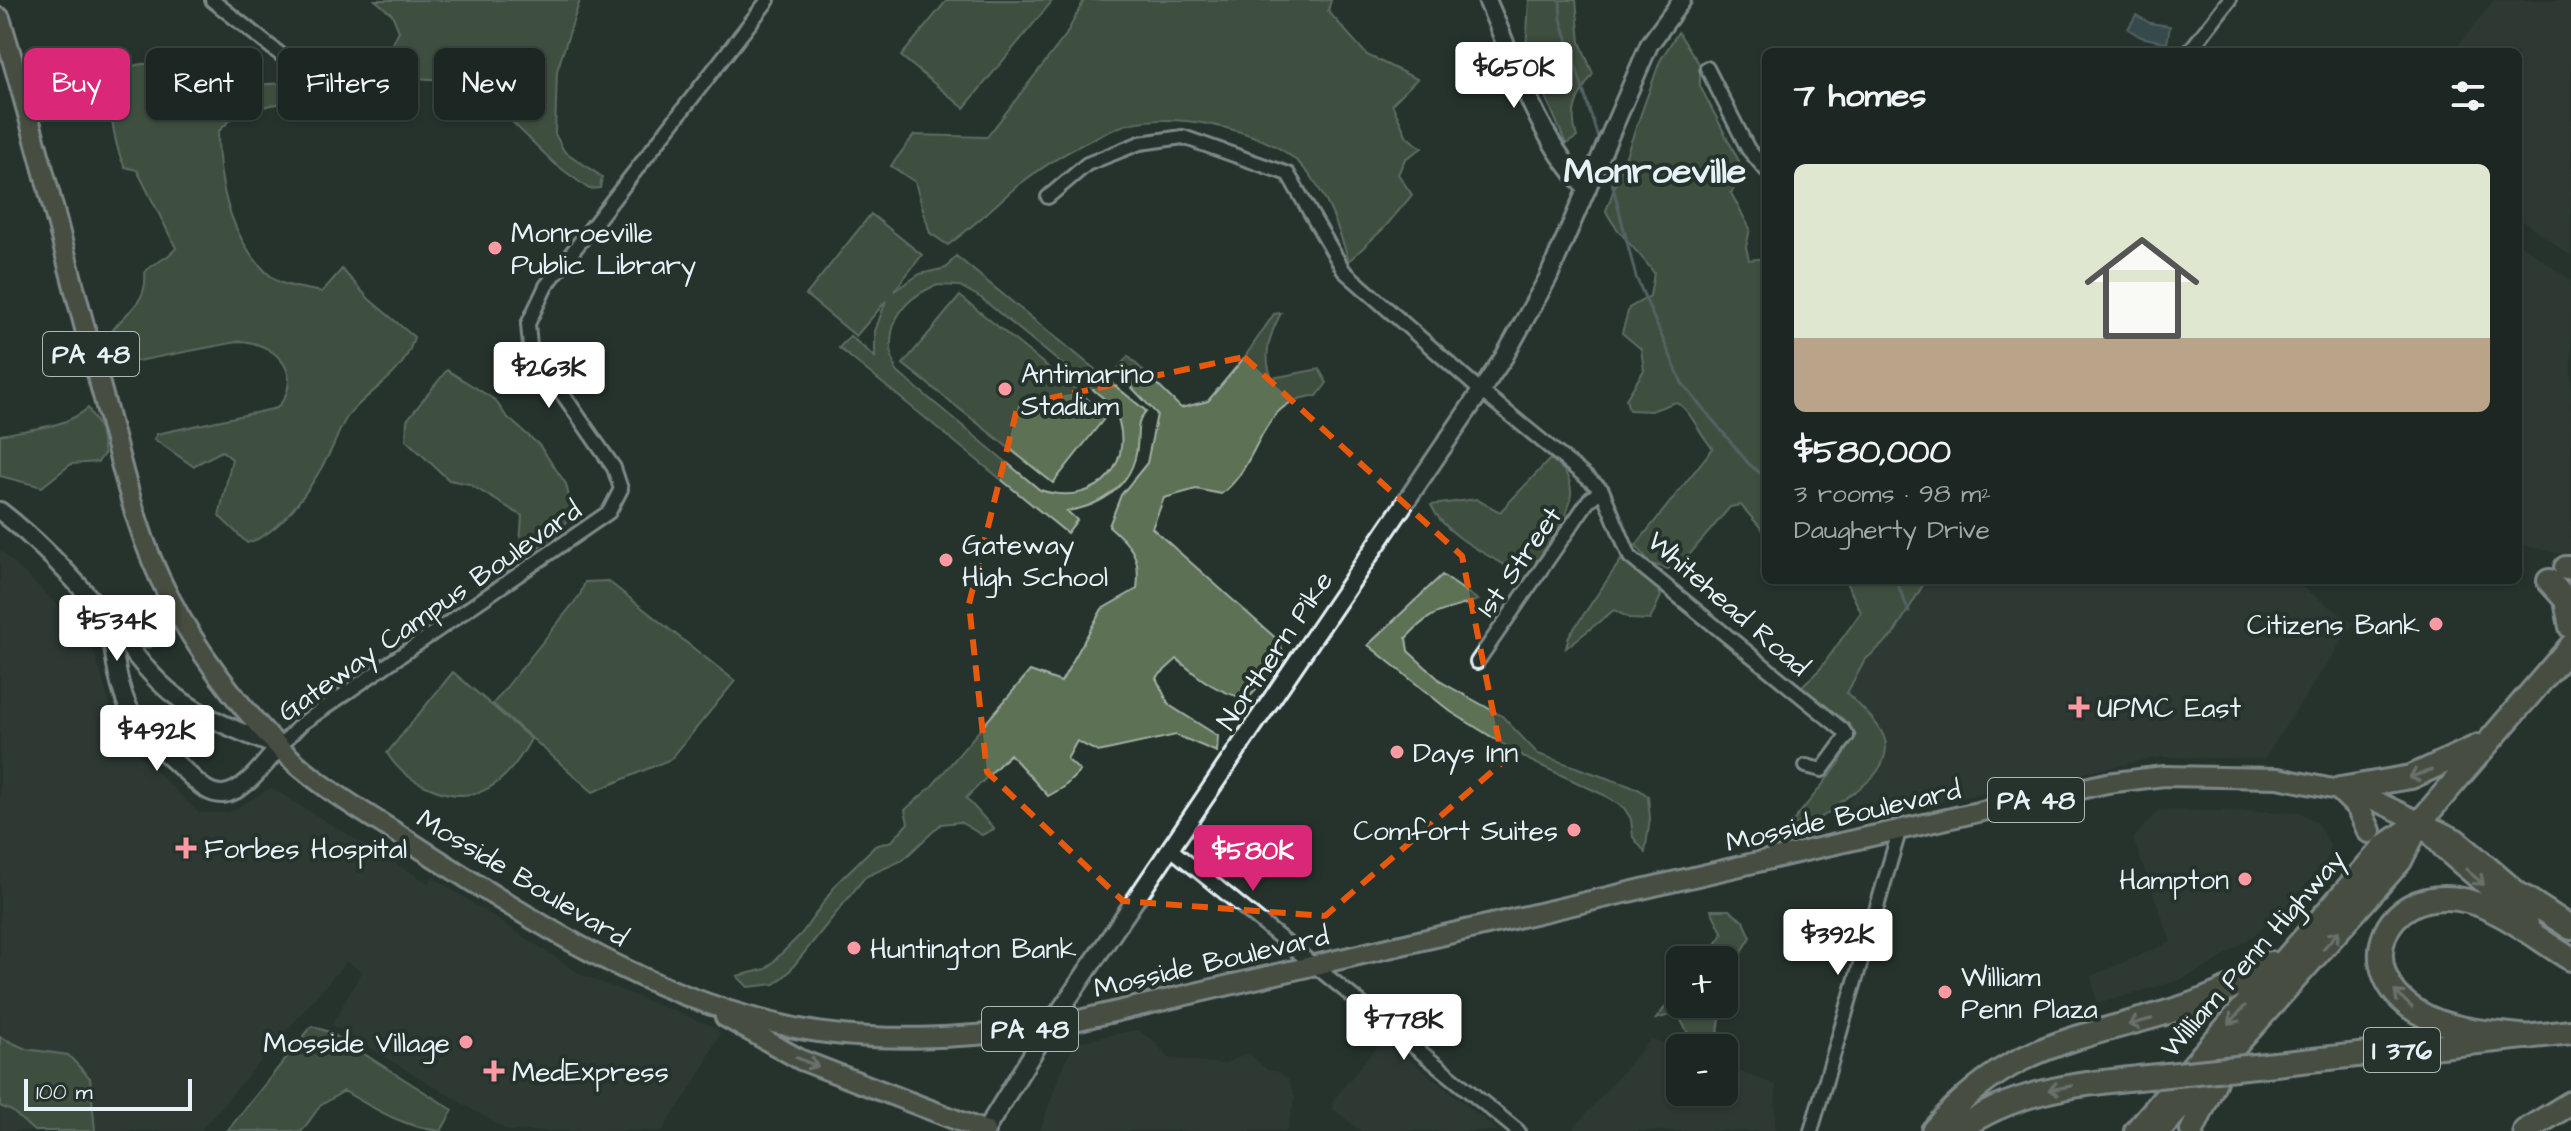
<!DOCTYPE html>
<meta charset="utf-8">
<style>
body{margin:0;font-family:"Architects Daughter",sans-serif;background:#252e2a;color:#f1f3f6;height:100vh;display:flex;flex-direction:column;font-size:30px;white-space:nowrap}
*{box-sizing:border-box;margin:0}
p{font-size:26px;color:#a0a5a5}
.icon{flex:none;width:44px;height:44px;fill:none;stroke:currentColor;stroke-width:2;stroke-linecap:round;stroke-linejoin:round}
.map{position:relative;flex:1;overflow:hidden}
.sheet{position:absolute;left:1762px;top:48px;width:760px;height:536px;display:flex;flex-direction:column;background:#1c2622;border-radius:12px;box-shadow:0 2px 6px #0004,0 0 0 2px #3a4340}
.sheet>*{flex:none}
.banner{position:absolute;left:24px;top:48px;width:760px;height:72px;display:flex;gap:16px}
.tools{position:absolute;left:1666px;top:946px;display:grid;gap:16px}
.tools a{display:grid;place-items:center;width:72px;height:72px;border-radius:12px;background:#1c2622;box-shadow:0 2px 6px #0004,0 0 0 2px #3a4340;font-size:40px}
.scale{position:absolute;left:24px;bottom:20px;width:168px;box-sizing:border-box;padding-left:8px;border:4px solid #e8f1f8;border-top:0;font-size:22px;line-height:28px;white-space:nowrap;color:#e8f1f8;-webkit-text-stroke:6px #26332d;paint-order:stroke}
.price{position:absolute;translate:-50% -68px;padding:0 18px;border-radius:8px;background:#fff;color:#222;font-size:26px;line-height:52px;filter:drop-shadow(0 2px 4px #0008)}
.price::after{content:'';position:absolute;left:50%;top:48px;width:24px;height:18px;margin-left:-12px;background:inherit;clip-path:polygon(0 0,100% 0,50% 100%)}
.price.current{background:#db2777;color:#fff}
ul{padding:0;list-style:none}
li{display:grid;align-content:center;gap:16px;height:424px;padding:0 32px}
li+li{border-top:2px solid #3a4340}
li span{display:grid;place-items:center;height:248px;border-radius:12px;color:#555}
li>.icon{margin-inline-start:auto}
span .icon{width:144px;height:144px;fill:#fffc;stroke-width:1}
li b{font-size:34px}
h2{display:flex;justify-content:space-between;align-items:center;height:96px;padding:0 32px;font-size:34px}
.tag{padding:0 28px;border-radius:12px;background:#1c2622;box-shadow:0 2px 6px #0004,0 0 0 2px #3a4340;font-size:28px;line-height:72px}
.tag.current{background:#db2777;color:#fff}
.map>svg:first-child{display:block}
.built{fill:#383f3e}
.green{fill:#5d7154;stroke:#a2b1a6;stroke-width:2;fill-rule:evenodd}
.water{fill:#4c6570;stroke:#8a9da6;stroke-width:2}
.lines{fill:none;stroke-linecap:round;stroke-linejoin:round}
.stream{stroke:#8a9da6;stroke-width:3}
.street-casing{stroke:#e8f1f8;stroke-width:18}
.secondary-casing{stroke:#e8f1f8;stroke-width:22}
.primary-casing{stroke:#e8f1f8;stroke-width:24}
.highway-casing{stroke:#e8f1f8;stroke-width:28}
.street{stroke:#26332d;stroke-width:12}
.secondary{stroke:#26332d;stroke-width:16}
.primary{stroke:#706e59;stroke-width:18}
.highway{stroke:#706e59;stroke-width:22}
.highway-bridge-casing{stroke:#e8f1f8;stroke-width:28;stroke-linecap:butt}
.highway-bridge{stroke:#706e59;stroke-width:22}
.oneway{stroke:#b8bdb8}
.marked{fill:none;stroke:#e8590c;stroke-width:6;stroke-dasharray:16 10;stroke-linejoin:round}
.poi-dot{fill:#ff9aa2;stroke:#26332d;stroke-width:3}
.labels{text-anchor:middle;stroke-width:8;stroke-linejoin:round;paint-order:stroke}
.shield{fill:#26332d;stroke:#aeb8bb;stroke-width:2}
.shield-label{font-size:26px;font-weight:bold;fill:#e8f1f8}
.poi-label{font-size:28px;fill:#e8f1f8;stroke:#26332d;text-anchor:start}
.street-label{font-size:28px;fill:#e8f1f8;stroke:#26332d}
.district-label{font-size:36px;font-weight:bold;fill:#e8f1f8;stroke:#26332d}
</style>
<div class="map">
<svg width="2571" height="1131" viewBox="0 0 2571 1131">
<rect width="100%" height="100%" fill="#26332d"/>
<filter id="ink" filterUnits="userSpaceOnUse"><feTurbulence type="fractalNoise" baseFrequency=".0125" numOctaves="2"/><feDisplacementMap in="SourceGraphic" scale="16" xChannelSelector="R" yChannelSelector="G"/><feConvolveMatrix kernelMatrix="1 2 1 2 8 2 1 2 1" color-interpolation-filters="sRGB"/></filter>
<g filter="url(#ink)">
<!-- built -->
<path class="built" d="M 2494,0 L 2571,0 L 2571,256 L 2518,217 L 2518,52 L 2453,52 Z
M 2518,243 L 2571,280 L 2571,556 L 2518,544 Z
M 0,550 L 88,634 L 120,736 L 199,813 L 230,812 L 271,788 L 428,883 L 433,877 L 582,975 L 717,1028 L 720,1033 L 697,1079 L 662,1131 L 508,1131 L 332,1025 L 362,971 L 346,962 L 200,1131 L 0,1131 Z
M 1926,580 L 2291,580 L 2354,623 L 2264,759 L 2160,757 L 1844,822 L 1849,801 L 1876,775 L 1881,731 L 1847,693 L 1865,660 L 1893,635 Z
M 2159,810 L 2300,812 L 2317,823 L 2330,845 L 2327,859 L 2279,917 L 2211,965 L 2179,980 L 2097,1004 L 2091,976 L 2171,942 L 2133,838 Z
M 1137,1030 L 1154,1041 L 1168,1058 L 1223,1064 L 1249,1053 L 1267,1070 L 1278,1072 L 1288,1079 L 1295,1097 L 1287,1131 L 1040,1131 L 1063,1065 L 1076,1042 Z
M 1651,1039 L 1680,1050 L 1680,1092 L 1724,1092 L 1724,1066 L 1776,1085 L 1775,1131 L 1571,1131 Z
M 1380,1043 L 1392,1045 L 1498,1131 L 1361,1131 L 1333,1109 L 1333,1100 Z"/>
<!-- green -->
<path class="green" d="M 375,0 L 580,0 L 557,71 L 555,134 L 564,151 L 602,177 L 600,188 L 589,189 L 555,164 L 495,105 L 481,97 L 460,110 L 451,99 L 462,81 C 450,78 441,80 430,79 C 396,76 387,81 364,106 L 314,99 L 271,105 L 236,114 L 218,132 C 218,184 231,244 274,279 C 285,287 309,289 322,292 L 342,269 L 369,299 L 414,337 C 404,377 372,386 348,416 C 340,426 336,442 329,454 C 313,485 281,534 247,543 L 219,516 L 232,459 L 222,451 L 193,466 L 154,439 L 157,434 L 277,408 C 305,376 279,345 242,341 L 117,365 L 105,346 C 115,313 149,310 145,272 C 155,261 167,260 176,248 L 137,170 L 125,167 C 112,144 112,104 103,76 C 165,51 153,68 206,93 C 226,90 246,86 267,84 C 324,80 369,94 399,31 L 392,14 Z
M 947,0 L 1053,0 L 964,108 L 901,56 Z
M 1084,0 L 1331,0 L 1328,11 L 1367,55 L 1417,79 L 1392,104 L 1407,137 L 1422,148 L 1405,159 L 1398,174 L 1412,195 L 1385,227 L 1349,261 C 1338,227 1326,190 1300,164 C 1265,128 1163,108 1117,128 C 1083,142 1046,164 1017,186 C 994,206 973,227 948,245 L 930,233 L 915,182 L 891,166 L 914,135 L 987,137 L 1066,35 Z
M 1529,0 L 1576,0 L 1580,42 L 1593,74 C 1578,95 1568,111 1577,137 L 1566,144 L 1526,50 Z
M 1678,32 L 1700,65 L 1700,86 L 1740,163 L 1740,179 L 1731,193 L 1750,229 L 1746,247 L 1749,260 L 1766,258 L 1766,534 L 1741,505 L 1730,507 L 1684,561 L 1668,569 L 1651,564 L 1636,545 L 1713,448 C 1699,435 1692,411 1676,402 L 1651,411 L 1629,410 L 1626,399 L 1644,370 L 1641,349 L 1622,333 L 1629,308 L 1650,296 L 1654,273 C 1639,251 1617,234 1606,211 L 1660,61 Z
M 871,214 L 922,255 L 894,291 L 920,274 L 946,268 L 956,256 L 1146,411 C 1135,424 1139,431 1137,447 C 1133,485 1102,506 1067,511 L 1077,520 L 1067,533 L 839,348 L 850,336 L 875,357 L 875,331 L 886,301 L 856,336 L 806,295 ZM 938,285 L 960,286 L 981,298 L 1113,406 C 1140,461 1099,509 1040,490 L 896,371 C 882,331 898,299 938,285 Z
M 960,296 L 1107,415 L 1053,483 L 903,364 Z
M 1281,313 C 1270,334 1262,355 1272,378 L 1319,369 L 1327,383 L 1317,396 C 1258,397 1261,466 1221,494 L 1196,489 L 1164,498 L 1152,528 L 1279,641 L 1285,657 L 1248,699 C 1218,693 1200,679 1177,659 L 1156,678 L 1169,705 L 1218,736 L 1217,752 L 1176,735 L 1098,752 L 1077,741 L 1067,759 L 1080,771 L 1064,787 L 1048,796 L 1010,754 L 966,798 L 994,829 L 982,835 L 960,822 L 941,824 L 903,860 L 865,877 L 788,973 L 775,984 L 748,987 L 737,976 L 766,969 L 802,933 L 838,882 L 875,846 L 892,841 L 908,823 L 905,810 L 932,786 L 1030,671 L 1061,682 L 1102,609 L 1137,589 C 1141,557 1133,547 1109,526 L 1121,495 L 1147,463 L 1157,414 L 1116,371 L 1128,356 L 1181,408 L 1208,401 L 1244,358 L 1274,314 Z
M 447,370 L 495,400 L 506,416 L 539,445 L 566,484 L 573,514 L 556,535 L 532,551 L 520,543 L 522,516 L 469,484 L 449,480 L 406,440 L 407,420 Z
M 88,408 L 100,429 L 104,454 L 98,462 L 71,464 L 42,487 L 0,476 L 0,435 C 31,428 63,429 88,408 Z
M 1550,459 C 1593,485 1560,527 1540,559 L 1508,567 C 1482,552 1444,534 1431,505 L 1476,499 L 1500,512 Z
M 1621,560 L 1657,587 L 1661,596 L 1650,620 L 1631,619 L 1614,610 L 1566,648 L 1569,636 Z
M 1442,575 L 1478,600 C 1441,613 1435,607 1406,638 L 1408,651 L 1443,683 L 1502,716 L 1538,754 L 1638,789 L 1648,796 L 1650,819 L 1645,852 L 1633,837 L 1631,819 L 1624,808 L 1604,795 L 1531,761 L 1451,712 L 1368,645 Z
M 1845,580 L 1926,580 L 1893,635 L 1865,660 L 1847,693 C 1860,707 1887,728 1886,748 C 1884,772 1866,784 1849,796 C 1828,810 1819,828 1791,824 L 1839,764 L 1854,736 L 1801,687 L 1820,669 L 1861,612 Z
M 608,581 L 735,681 L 671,759 L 593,792 L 493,704 L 580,595 L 585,582 Z
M 453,672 L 531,739 C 508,781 479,809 430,788 C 411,780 398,771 387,753 Z
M 1711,910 L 1729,910 L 1744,922 L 1751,937 L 1734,965 L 1724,998 L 1724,960 L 1705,960 L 1723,934 Z
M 1680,988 L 1680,1004 L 1722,1004 L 1716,1048 L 1696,1048 L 1677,1013 L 1656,1019 Z
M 312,1026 L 329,1032 L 453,1110 L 441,1131 C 405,1128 375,1109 344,1091 L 320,1106 L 302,1131 L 227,1131 Z
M 0,1037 L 26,1049 L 68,1055 L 90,1078 L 95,1131 L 34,1131 L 12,1111 L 0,1106 Z"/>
<!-- water -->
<path class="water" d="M 2136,15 L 2150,23 L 2170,26 L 2167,43 L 2141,37 L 2128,29 Z"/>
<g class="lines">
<!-- stream -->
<path class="stream" d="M 1560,0 L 1561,19 L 1599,141
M 1606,159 L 1636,277 L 1682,383 L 1749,464 L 1766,478
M 1896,580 L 1909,612"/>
<!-- street casing -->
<g class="street-casing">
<path id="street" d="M 212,0 L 285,58
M 2189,52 L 2229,0
M 1707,68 L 1748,149 L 1766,170
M 1048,197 L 1087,164 L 1140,143 L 1183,137 L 1288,174 L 1344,271 L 1481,391 L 1602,490 L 1630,557 L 1843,730 L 1847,736 L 1822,770 L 1806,766
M 1477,662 L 1589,500 L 1602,490
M 279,747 L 301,724 L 609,512 L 621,489 L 614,468 L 530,347 L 528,324 L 546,286 L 768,0
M 1171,849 L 1518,1131
M 1811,1131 L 1899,832"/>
</g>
<!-- secondary casing -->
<g class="secondary-casing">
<path id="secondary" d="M 1487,0 C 1515,63 1538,139 1587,189
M 0,511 C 40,542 73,577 105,616 C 126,643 147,674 174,695 C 205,719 243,733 279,747 C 265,763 245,792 223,794 C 208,795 197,782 187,773 C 121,714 122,706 109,621
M 985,1131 L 1049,1027 L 1504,357 L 1548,278 L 1649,45 L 1682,0"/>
</g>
<!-- primary casing -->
<g class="primary-casing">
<path id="primary" d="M 0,18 C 39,144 69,273 104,399 C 122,465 136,534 168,595 C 196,649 237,704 279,747 C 316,786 368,814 412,843 C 534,922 651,999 795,1028 C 873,1044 971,1038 1049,1027 L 1805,851 L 2107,783 L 2164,776 L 2278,778 L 2363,795 L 2457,839 L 2536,907
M 122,637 C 156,643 165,626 168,596
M 2424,827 L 2446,852 L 2529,923
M 725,1017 L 801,1060 L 985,1131"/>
</g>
<!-- highway casing -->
<g class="highway-casing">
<path id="highway" d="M 2566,568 L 2571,568
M 2549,581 L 2566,600 L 2571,627
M 2340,789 L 2411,777 L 2479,746
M 2340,789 L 2358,807 L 2369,831
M 2525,898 L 2571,928
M 2529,1037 C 2491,1032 2449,1032 2416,1011 C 2351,970 2383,888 2458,899 C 2498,905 2537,939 2571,959
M 2275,1064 L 2571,1032
M 1933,1131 C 1959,1101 1987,1076 2022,1059 C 2105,1019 2194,1021 2271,963
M 1957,1131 C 2012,1091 2073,1085 2138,1078
M 2136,1131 L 2384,847 L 2420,822 L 2571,646
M 2159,1131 L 2400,861 L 2418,825
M 2192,1131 L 2215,1081
M 2525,1131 L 2571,1103"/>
</g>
<!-- street -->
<use href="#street" class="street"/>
<!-- secondary -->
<use href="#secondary" class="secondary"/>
<!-- primary -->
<use href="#primary" class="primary"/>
<!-- highway -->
<use href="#highway" class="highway"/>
<!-- highway-bridge casing -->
<g class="highway-bridge-casing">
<path id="highway-bridge" d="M 2138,1078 L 2275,1064"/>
</g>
<!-- highway-bridge -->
<use href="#highway-bridge" class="highway-bridge"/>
</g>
<!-- one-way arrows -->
<defs><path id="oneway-shaft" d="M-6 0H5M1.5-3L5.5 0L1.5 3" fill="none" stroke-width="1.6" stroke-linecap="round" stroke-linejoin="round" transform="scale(2)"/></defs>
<g class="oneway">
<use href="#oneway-shaft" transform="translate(2420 774) rotate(161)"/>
<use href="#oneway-shaft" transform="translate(2475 877) rotate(41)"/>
<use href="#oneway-shaft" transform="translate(2331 940) rotate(-49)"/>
<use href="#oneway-shaft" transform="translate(2403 999) rotate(-137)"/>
<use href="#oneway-shaft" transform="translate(2237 1015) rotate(131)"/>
<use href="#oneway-shaft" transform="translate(2140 1022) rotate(165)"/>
<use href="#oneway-shaft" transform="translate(807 1062) rotate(23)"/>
<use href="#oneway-shaft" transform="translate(2060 1088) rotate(170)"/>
</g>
</g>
<!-- marked area -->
<path d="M0 0H2571V1131H0ZM 1244,357 L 1462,556 L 1503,762 L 1325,916 L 1123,901 L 987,772 L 969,604 L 1018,405 Z" fill="#26332d" fill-opacity=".55" fill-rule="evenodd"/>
<path class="marked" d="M 1244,357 L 1462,556 L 1503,762 L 1325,916 L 1123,901 L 987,772 L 969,604 L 1018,405 Z"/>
<!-- markers -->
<g class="poi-dot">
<circle cx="495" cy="248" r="8"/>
<circle cx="1005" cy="389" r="8"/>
<circle cx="946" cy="560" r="8"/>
<circle cx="2436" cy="624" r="8"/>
<path d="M2075 695h8v8h8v8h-8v8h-8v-8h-8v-8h8z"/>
<circle cx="1397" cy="752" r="8"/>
<circle cx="1574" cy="830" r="8"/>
<path d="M182 836h8v8h8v8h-8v8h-8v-8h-8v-8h8z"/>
<circle cx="2245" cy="879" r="8"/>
<circle cx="854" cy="948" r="8"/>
<circle cx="1945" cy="992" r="8"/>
<circle cx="466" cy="1042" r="8"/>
<path d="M490 1059h8v8h8v8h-8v8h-8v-8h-8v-8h8z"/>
</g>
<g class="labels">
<!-- shield labels -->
<g class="shield">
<rect x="43" y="332" width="96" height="44" rx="6"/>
<rect x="1988" y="778" width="96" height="44" rx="6"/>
<rect x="982" y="1007" width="96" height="44" rx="6"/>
<rect x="2364" y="1028" width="76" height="44" rx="6"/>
</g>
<g class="shield-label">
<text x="91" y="363">PA 48</text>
<text x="2036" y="809">PA 48</text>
<text x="1030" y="1038">PA 48</text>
<text x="2402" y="1059">I 376</text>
</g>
<!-- poi labels -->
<g class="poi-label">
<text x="511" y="242">Monroeville<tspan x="511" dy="32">Public Library</tspan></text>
<text x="1021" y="383">Antimarino<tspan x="1021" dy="32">Stadium</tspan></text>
<text x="962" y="554">Gateway<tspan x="962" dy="32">High School</tspan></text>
<text x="2420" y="634" text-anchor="end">Citizens Bank</text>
<text x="2097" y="717">UPMC East</text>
<text x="1413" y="762">Days Inn</text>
<text x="1558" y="840" text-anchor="end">Comfort Suites</text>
<text x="204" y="858">Forbes Hospital</text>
<text x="2229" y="889" text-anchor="end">Hampton</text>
<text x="870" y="958">Huntington Bank</text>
<text x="1961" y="986">William<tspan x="1961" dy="32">Penn Plaza</tspan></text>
<text x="450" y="1052" text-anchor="end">Mosside Village</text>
<text x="512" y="1081">MedExpress</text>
</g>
<!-- street labels -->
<g class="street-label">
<text transform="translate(1518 561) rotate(-55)" y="10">1st Street</text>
<text transform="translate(1729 603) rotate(41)" y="10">Whitehead Road</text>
<text transform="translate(429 610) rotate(-35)" y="10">Gateway Campus Boulevard</text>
<text transform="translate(1274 650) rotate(-56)" y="10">Northern Pike</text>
<text transform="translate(1843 815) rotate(-13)" y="10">Mosside Boulevard</text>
<text transform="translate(523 877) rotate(31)" y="10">Mosside Boulevard</text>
<text transform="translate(2252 953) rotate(-49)" y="10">William Penn Highway</text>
<text transform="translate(1211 961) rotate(-13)" y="10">Mosside Boulevard</text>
</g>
<!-- district labels -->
<g class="district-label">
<text x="1655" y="182">Monroeville</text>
</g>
</g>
</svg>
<div class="tools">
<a>+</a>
<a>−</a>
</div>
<div class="scale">100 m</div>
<b class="price" style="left:1514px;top:110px">$650K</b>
<b class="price" style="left:549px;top:410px">$263K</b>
<b class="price" style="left:117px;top:663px">$534K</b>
<b class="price" style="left:157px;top:773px">$492K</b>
<b class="price current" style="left:1253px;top:893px">$580K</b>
<b class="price" style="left:1838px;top:977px">$392K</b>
<b class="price" style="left:1404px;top:1062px">$778K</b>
<div class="banner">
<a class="tag current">Buy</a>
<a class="tag">Rent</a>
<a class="tag">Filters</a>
<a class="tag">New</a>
</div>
<section class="sheet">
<h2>7 homes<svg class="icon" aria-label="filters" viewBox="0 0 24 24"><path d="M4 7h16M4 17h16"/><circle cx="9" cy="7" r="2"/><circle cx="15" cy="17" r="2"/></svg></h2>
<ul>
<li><span style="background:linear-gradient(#dfe7d0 70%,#b9a48a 0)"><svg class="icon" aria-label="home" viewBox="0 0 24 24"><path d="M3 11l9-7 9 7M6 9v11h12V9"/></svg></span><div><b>$580,000</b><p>3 rooms · 98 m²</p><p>Daugherty Drive</p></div></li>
</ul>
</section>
</div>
